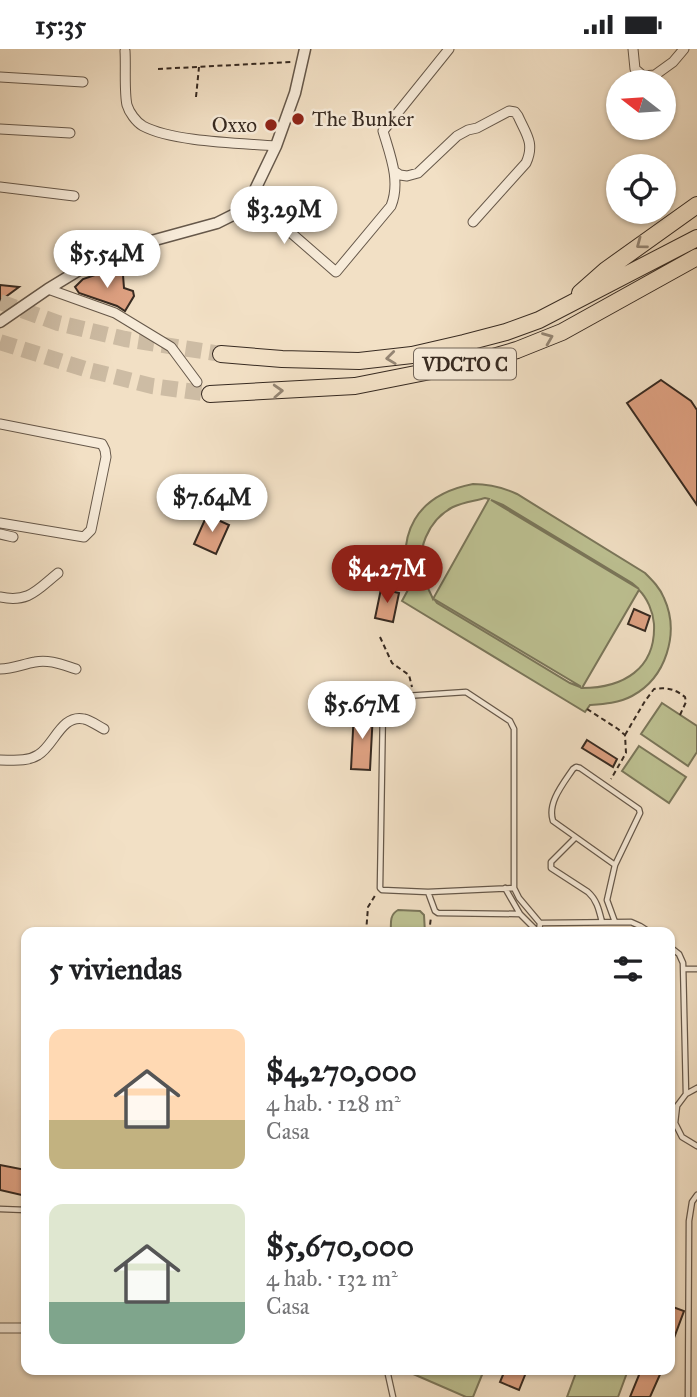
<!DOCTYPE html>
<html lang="es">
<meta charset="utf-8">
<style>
body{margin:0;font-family:"IM FELL Great Primer",serif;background:#f6f6f6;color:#202124;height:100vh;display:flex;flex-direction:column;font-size:26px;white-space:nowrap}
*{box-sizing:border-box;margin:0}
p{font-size:23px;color:#757577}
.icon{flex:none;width:38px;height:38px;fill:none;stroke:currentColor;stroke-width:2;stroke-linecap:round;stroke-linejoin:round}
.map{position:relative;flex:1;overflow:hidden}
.drawer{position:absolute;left:21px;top:878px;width:654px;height:448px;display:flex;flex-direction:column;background:#fff;border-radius:14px;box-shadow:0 2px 5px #0004}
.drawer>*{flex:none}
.needle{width:46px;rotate:287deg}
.controls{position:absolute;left:606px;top:21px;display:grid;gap:14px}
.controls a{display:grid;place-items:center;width:70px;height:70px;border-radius:50%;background:#fff;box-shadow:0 2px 5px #0004;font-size:35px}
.price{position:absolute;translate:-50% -60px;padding:0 16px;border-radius:24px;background:#fff;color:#222;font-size:23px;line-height:46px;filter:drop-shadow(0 2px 4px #0008)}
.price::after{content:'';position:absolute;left:50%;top:42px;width:21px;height:16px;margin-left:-10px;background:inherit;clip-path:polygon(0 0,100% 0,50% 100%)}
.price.current{background:#8f2418;color:#fff}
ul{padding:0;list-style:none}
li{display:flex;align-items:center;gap:21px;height:175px;padding:0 28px}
li span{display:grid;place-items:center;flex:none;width:196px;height:140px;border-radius:14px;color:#555}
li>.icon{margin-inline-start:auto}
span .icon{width:84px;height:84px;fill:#fffc;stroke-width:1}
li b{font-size:30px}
h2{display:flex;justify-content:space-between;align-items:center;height:84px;padding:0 28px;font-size:30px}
.status{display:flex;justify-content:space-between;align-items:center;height:49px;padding:0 35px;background:#fff;direction:ltr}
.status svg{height:19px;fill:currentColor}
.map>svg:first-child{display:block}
.green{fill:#bdc192;stroke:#7a765a;stroke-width:2;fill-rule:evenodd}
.building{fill:#dea182;stroke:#372a21;stroke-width:2}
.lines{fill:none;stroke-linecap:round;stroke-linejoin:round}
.motorway-tunnel{stroke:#cdbca4;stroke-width:16;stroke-dasharray:16 8;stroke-linecap:butt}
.service-casing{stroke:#66584a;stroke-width:7}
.minor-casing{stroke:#66584a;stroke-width:11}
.tertiary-casing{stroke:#66584a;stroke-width:13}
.motorway-casing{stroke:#372a21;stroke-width:18}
.path{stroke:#372a21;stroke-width:2;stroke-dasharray:5 3.5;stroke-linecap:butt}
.service{stroke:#f7ebd9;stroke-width:4.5}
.minor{stroke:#f7ebd9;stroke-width:9}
.tertiary{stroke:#f7ebd9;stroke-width:10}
.motorway{stroke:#f2e0c5;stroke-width:16}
.oneway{stroke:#948573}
.poi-dot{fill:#8f2418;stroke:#f7ebd9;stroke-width:2.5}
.labels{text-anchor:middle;stroke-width:5;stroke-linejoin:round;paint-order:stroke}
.shield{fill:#f7ebd9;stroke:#716458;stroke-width:2}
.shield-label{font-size:19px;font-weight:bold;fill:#372a21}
.poi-label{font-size:21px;fill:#372a21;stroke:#f7ebd9;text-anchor:start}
</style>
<div class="status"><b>15:35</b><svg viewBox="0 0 49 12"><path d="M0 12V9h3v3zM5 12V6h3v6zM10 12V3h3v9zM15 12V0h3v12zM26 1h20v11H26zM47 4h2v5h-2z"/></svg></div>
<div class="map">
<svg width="697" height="1348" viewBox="0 0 697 1348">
<rect width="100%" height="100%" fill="#f2e0c5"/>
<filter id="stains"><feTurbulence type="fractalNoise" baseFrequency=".00286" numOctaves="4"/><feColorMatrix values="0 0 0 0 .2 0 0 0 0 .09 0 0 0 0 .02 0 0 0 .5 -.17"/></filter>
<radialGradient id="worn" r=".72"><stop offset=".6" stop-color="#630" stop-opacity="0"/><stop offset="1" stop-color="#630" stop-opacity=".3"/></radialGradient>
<!-- green -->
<path class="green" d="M 473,435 C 489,435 502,438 517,445 L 645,524 C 653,532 660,539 664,549 C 680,584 666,629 632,647 C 619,654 604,655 590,656 L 585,663 L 402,552 L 409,539 C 396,484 416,446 473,435 ZM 485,449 L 489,450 L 433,550 C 430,543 426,536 424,529 C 415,502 428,471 453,458 C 463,453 475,452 485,449 ZM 491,451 L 503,456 L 632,534 L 639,540 ZM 639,541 C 647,549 653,562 654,575 C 656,620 623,639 582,639 ZM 434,550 L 580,637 L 580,638 L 570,634 L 437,554 Z
M 662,654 L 697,677 L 697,703 L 688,717 L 641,685 Z
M 639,697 L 686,728 L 669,754 L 622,722 Z
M 398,861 L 420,862 L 424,866 L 425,884 L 391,884 C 391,875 389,866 398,861 Z
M 404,1321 L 484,1321 L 473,1348 L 466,1348 Z
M 577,1321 L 628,1321 L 618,1348 L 567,1348 Z"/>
<!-- building -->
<path class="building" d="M 95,226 L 123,226 L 124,239 L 133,242 L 134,247 L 125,262 L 117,257 L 79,244 L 75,238 L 83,230 Z
M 0,236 L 19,238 L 0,252 Z
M 661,331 L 691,352 L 697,361 L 697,456 L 627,354 Z
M 207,466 L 229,476 L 216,505 L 194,495 Z
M 381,540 L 399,544 L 393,573 L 375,569 Z
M 634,560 L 650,567 L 645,582 L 628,575 Z
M 354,662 L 373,663 L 370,721 L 351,720 Z
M 587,691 L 617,710 L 613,718 L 582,699 Z
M 0,1116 L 26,1121 L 26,1147 L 0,1141 Z
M 670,1257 L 684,1262 L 671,1297 L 670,1297 Z
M 505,1321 L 527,1321 L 519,1341 L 500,1333 Z
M 641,1321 L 662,1321 L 650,1348 L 630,1348 Z"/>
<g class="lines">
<!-- motorway-tunnel -->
<path class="motorway-tunnel" d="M 0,253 L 58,274 L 125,290 L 221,305
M 0,293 L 85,320 L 152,337 L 210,345"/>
<!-- service casing -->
<g class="service-casing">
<path id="service" d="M 575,789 L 551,813 L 551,819 L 588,843 C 597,851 599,861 602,873
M 505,839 L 520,865 L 539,884
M 514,839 L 428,843 L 382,841 L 380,839 L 383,656 L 390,648 L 466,643 L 510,672 L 514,680 L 514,839 L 519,849 L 540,874 L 539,884
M 428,843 L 435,862 L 438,864 L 520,865
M 615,873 L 607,851 L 615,816 L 640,764 L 639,760 L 580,719 L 576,718 L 573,720 C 563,735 547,754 553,772 L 615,816
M 540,874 L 631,873 L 640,877 L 651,884
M 670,898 L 679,905 L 683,914 L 686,1045
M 684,920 L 697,920
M 697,1039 L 686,1045 L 677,1057 L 675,1074 L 682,1088 L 697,1097
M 0,1160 L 26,1161
M 387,1321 L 393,1348
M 688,1348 L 689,1172 L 692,1153 L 697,1146"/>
</g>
<!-- minor casing -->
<g class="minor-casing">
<path id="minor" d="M 633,0 L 635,20 L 643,27 L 655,26 L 673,13 L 684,0
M 125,2 C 126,16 124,43 127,56 C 129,63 136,73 143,77 C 173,93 240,94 276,97
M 0,28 L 83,33
M 0,80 L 70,84
M 394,122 L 400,126 L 407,127 L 418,124 L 457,87 L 468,81 L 477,79 L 509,62 L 515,63 L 518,67 C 526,85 535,94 526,114 L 473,173
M 0,138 L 74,147
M 251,149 L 336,223 L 391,157 C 401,132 390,106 383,82 L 449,0
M 48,240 L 115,264 L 171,298 L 197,333
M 0,375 L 102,395 L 105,401 L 106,408 L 91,481 L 84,488 L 0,474
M 0,485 L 13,488
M 0,548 C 29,554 37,541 58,524
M 0,620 C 13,620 23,615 35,613 C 49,610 63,616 76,620
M 0,711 C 13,711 27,713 38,706 C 54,697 61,665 84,670 C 90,671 98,677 104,680
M 0,1279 L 26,1279"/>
</g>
<!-- tertiary casing -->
<g class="tertiary-casing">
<path id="tertiary" d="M 0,273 L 48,240 L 94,212 L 144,194 L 217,174 L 235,165 L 251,149 L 276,97 L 295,44 L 305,0"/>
</g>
<!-- motorway casing -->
<g class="motorway-casing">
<path id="motorway" d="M 580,244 L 606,221 L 697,156
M 221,305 L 282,310 L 359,312 L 412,306 L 464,294 L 506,283 L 539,271 L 697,189
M 210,345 L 355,337 L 476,313 L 517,301 L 562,283 L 697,208"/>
</g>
<!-- path -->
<path class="path" d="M 158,20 L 291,13
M 196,48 L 199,18
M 380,588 L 392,614 L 409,626 L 412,638
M 587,660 L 618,680 L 625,686 L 626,704 L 611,730
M 625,686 L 645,652 L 654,640 C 667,638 675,640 685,648 L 686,653 L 680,666
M 366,884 L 368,858 L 376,845
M 429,884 L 431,868"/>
<!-- service -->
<use href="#service" class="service"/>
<!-- minor -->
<use href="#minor" class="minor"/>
<!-- tertiary -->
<use href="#tertiary" class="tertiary"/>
<!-- motorway -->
<use href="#motorway" class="motorway"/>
</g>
<!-- one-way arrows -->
<defs><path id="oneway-chevron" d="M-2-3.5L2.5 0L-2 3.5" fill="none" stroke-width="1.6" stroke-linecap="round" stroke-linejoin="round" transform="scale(1.75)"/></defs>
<g class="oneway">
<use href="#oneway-chevron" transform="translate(641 195) rotate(143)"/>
<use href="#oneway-chevron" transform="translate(548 289) rotate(-22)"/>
<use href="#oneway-chevron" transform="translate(391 309) rotate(173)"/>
<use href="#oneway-chevron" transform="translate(278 342) rotate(-3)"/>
</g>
<!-- markers -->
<g class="poi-dot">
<circle cx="298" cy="70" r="7"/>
<circle cx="271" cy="76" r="7"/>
</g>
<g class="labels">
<!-- shield labels -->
<rect class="shield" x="414" y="299.5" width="102" height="31" rx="5"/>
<g class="shield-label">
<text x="465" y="322">VDCTO C</text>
</g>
<!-- poi labels -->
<g class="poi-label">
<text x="312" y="77">The Bunker</text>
<text x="257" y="83" text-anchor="end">Oxxo</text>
</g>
</g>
<rect width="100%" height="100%" filter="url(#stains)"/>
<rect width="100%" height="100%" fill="url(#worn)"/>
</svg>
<div class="controls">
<a><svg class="needle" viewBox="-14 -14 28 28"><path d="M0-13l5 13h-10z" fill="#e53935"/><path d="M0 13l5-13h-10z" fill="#757577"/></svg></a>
<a><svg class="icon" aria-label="locate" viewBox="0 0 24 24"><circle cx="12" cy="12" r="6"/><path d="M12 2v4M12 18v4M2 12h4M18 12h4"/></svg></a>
</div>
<b class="price" style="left:284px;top:197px">$3.29M</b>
<b class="price" style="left:107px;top:241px">$5.54M</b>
<b class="price" style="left:212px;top:485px">$7.64M</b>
<b class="price current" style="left:387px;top:556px">$4.27M</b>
<b class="price" style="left:362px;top:692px">$5.67M</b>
<section class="drawer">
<h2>5 viviendas<svg class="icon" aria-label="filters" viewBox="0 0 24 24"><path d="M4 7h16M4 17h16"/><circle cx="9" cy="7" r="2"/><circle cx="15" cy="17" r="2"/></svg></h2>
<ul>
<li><span style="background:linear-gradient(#ffd9b3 65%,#c2b280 0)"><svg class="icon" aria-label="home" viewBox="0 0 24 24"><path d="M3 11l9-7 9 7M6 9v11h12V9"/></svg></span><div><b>$4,270,000</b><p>4 hab. · 128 m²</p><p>Casa</p></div></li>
<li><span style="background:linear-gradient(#dfe7d0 70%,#7fa58c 0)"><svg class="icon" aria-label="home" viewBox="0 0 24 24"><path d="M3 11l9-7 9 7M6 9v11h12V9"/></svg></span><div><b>$5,670,000</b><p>4 hab. · 132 m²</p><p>Casa</p></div></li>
</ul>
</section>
</div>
